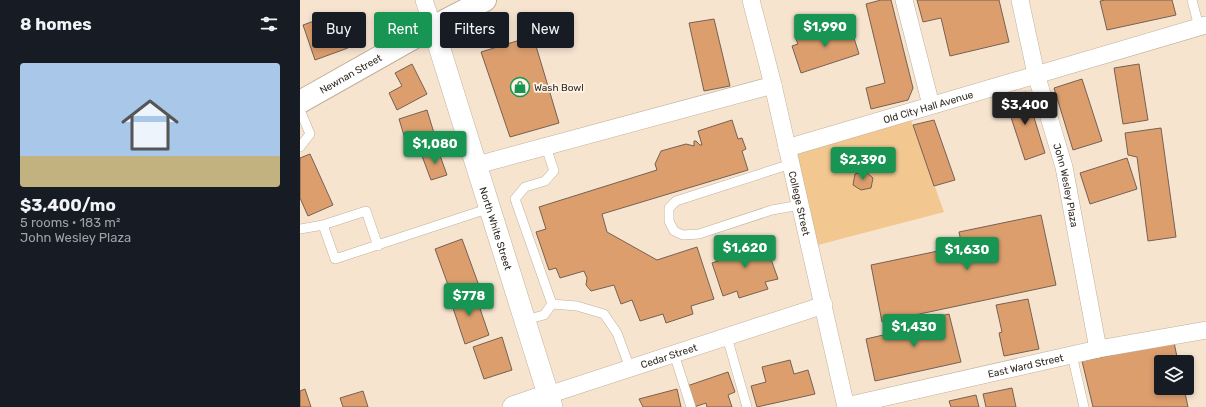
<!DOCTYPE html>
<meta charset="utf-8">
<style>
body{margin:0;font-family:Rubik,sans-serif;background:#242831;color:#f1f3f6;height:100vh;display:flex;flex-direction:column;font-size:15px;white-space:nowrap}
*{box-sizing:border-box;margin:0}
p{font-size:13px;color:#9ea1a6}
.icon{flex:none;width:22px;height:22px;fill:none;stroke:currentColor;stroke-width:2;stroke-linecap:round;stroke-linejoin:round}
.map{position:relative;flex:1;overflow:hidden}
.panel{display:flex;flex-direction:column;background:#171b24;width:300px}
.panel>*{flex:none}
.banner{position:absolute;left:12px;top:12px;width:380px;height:36px;display:flex;gap:8px}
.controls{position:absolute;left:854px;top:355px;display:grid;gap:8px}
.controls a{display:grid;place-items:center;width:40px;height:40px;border-radius:4px;background:#171b24;box-shadow:0 2px 6px #0003;font-size:20px}
.price{position:absolute;translate:-50% -34px;padding:0 9px;border-radius:4px;background:#189552;color:#fff;font-size:13px;line-height:26px;filter:drop-shadow(0 1px 2px #0008)}
.price::after{content:'';position:absolute;left:50%;top:24px;width:12px;height:9px;margin-left:-6px;background:inherit;clip-path:polygon(0 0,100% 0,50% 100%)}
.price.on{background:#222;color:#fff}
ul{padding:0;list-style:none}
li{display:grid;align-content:center;gap:8px;height:212px;padding:0 20px}
li span{display:grid;place-items:center;height:124px;border-radius:4px;color:#555}
li>.icon{margin-inline-start:auto}
span .icon{width:72px;height:72px;fill:#fffc;stroke-width:1}
li b{font-size:17px}
h2{display:flex;justify-content:space-between;align-items:center;height:48px;padding:0 20px;font-size:17px}
.pill{padding:0 14px;border-radius:4px;background:#171b24;box-shadow:0 2px 6px #0003;font-size:14px;line-height:36px}
.pill.on{background:#189552;color:#fff}
main{display:flex;flex:1;min-height:0}
.map>svg:first-child{display:block}
.green{fill:#f2c790}
.building{fill:#dd9e6e;stroke:#756153}
.lines{fill:none;stroke-linecap:round;stroke-linejoin:round}
.service-casing{stroke:#c0b09b;stroke-width:10}
.minor-casing{stroke:#c0b09b;stroke-width:18}
.tertiary-casing{stroke:#c0b09b;stroke-width:22}
.secondary-casing{stroke:#c0b09b;stroke-width:24}
.service{stroke:#fff;stroke-width:9}
.minor{stroke:#fff;stroke-width:17}
.tertiary{stroke:#fff;stroke-width:21}
.secondary{stroke:#fff;stroke-width:22}
.labels{text-anchor:middle;stroke-width:3.5;stroke-linejoin:round;paint-order:stroke}
.street-label{font-size:10px;fill:#302921;stroke:#fdf3e6}
.poi-label{font-size:10px;fill:#302921;stroke:#fdf3e6;text-anchor:start}
</style>
<main>
<section class="panel">
<h2>8 homes<svg class="icon" aria-label="filters" viewBox="0 0 24 24"><path d="M4 7h16M4 17h16"/><circle cx="9" cy="7" r="2"/><circle cx="15" cy="17" r="2"/></svg></h2>
<ul>
<li><span style="background:linear-gradient(#a9c7e8 75%,#c2b280 0)"><svg class="icon" aria-label="home" viewBox="0 0 24 24"><path d="M3 11l9-7 9 7M6 9v11h12V9"/></svg></span><div><b>$3,400/mo</b><p>5 rooms · 183 m²</p><p>John Wesley Plaza</p></div></li>
</ul>
</section>
<div class="map">
<svg width="906" height="407" viewBox="0 0 906 407">
<rect width="100%" height="100%" fill="#f6e4cf"/>
<!-- green -->
<path class="green" d="M 608,112 L 644,212 L 510,247 L 487,148 Z"/>
<!-- building -->
<path class="building" d="M 581,0 L 591,0 L 613,88 L 608,100 L 571,109 L 566,88 L 585,83 L 566,4 Z
M 617,0 L 699,0 L 709,42 L 650,56 L 641,18 L 623,22 Z
M 805,0 L 872,0 L 876,15 L 807,30 L 800,1 Z
M 36,13 L 48,48 L 15,60 L 3,25 Z
M 414,19 L 430,86 L 404,91 L 389,23 Z
M 549,22 L 559,54 L 501,73 L 492,46 L 498,44 L 496,39 Z
M 233,36 L 259,123 L 210,137 L 181,52 Z
M 112,64 L 127,94 L 97,110 L 89,93 L 102,86 L 95,73 Z
M 839,64 L 848,120 L 823,124 L 814,68 Z
M 782,79 L 802,141 L 773,150 L 754,88 Z
M 726,92 L 745,153 L 725,160 L 705,99 Z
M 127,110 L 137,143 L 109,152 L 99,119 Z
M 432,120 L 438,139 L 442,138 L 446,149 L 442,151 L 448,170 L 302,214 L 307,232 L 357,260 L 397,247 L 414,299 L 391,306 L 393,314 L 366,323 L 363,314 L 340,321 L 332,300 L 321,304 L 314,285 L 291,291 L 286,285 L 287,278 L 284,271 L 260,278 L 256,268 L 249,270 L 236,232 L 246,229 L 239,207 L 357,170 L 355,164 L 361,151 L 386,144 L 394,146 L 394,141 L 396,141 L 400,145 L 402,145 L 398,131 Z
M 634,120 L 655,180 L 634,186 L 613,125 Z
M 861,128 L 876,237 L 848,241 L 837,157 L 828,155 L 825,133 Z
M 138,150 L 147,175 L 131,180 L 122,156 Z
M 10,154 L 33,205 L 8,216 L 0,198 L 0,158 Z
M 827,158 L 837,189 L 790,204 L 780,173 Z
M 565,171 L 573,178 L 571,188 L 561,190 L 553,185 L 555,174 Z
M 741,215 L 756,285 L 582,322 L 571,265 L 662,246 L 659,232 Z
M 162,239 L 178,283 L 151,293 L 135,249 Z
M 452,239 L 455,248 L 466,245 L 478,279 L 465,282 L 468,289 L 439,298 L 437,291 L 423,296 L 412,263 L 427,258 L 423,248 Z
M 174,291 L 189,335 L 165,344 L 150,299 Z
M 728,299 L 739,349 L 704,356 L 699,333 L 702,332 L 696,305 Z
M 649,314 L 661,362 L 575,381 L 566,339 L 596,332 L 595,326 Z
M 202,337 L 212,370 L 184,379 L 173,347 Z
M 874,342 L 878,362 L 861,362 L 861,388 L 884,388 L 888,407 L 793,407 L 782,361 Z
M 490,360 L 494,374 L 508,370 L 515,394 L 457,407 L 451,386 L 466,382 L 462,367 Z
M 428,372 L 435,392 L 428,395 L 432,407 L 407,407 L 406,403 L 394,407 L 387,386 Z
M 712,388 L 716,407 L 686,407 L 683,394 Z
M 5,389 L 11,407 L 0,407 L 0,391 Z
M 377,389 L 381,407 L 343,407 L 339,399 Z
M 63,391 L 68,407 L 43,407 L 40,398 Z
M 676,395 L 679,407 L 651,407 L 649,401 Z"/>
<g class="lines">
<!-- service casing -->
<g class="service-casing">
<path id="service" d="M 892,0 L 899,27
M 0,110 L 10,134 L 0,147
M 491,164 L 376,201 L 369,208 L 369,221 L 374,231 L 383,235 L 399,234 L 472,210 L 500,205
M 23,225 L 35,259 L 190,208
M 0,229 L 23,225 L 66,211 L 78,246
M 252,304 L 277,306 L 304,314 L 317,333 L 330,368
M 225,320 L 244,315 L 252,304 L 215,199 L 225,187 L 245,181 L 254,171 L 246,147
M 427,337 L 447,407
M 374,354 L 391,407
M 772,355 L 784,407"/>
</g>
<!-- minor casing -->
<g class="minor-casing">
<g id="minor">
<path d="M 124,0 L 133,27"/>
<path id="s1" d="M 451,0 L 473,85 L 546,407"/>
<path d="M 604,0 L 631,105"/>
<path id="s2" d="M 720,0 L 736,74 L 764,167 L 798,349"/>
<path id="s3" d="M 487,148 L 906,25"/>
<path d="M 177,165 L 473,85"/>
<path id="s4" d="M 248,395 L 524,305"/>
<path id="s5" d="M 546,406 L 798,349 L 906,330"/>
</g>
</g>
<!-- tertiary casing -->
<g class="tertiary-casing">
<g id="tertiary">
<path id="s6" d="M 133,27 L 252,407"/>
<path d="M 213,407 L 248,395"/>
</g>
</g>
<!-- secondary casing -->
<g class="secondary-casing">
<g id="secondary">
<path id="s7" d="M 0,102 L 133,27 L 185,0"/>
</g>
</g>
<!-- service -->
<use href="#service" class="service"/>
<!-- minor -->
<use href="#minor" class="minor"/>
<!-- tertiary -->
<use href="#tertiary" class="tertiary"/>
<!-- secondary -->
<use href="#secondary" class="secondary"/>
</g>
<!-- icons -->
<defs>
<g id="shop-ring" transform="scale(1)"><circle r="9.5" fill="#fdf3e6" stroke="#189552" stroke-width="1.5"/><path d="M-5-2.5h2.3a2.7 3.5 0 0 1 5.4 0H5L5.5 6h-11ZM-1.5-2.5h3a1.5 2.3 0 0 0-3 0Z" fill="#189552"/></g>
</defs>
<g fill-rule="evenodd">
<use href="#shop-ring" x="220" y="87"/>
</g>
<g class="labels">
<!-- street labels -->
<g class="street-label">
<text dy="4" stroke="none"><textPath href="#s7" startOffset="58">Newnan Street</textPath></text>
<text dy="4" stroke="none"><textPath href="#s3" startOffset="147">Old City Hall Avenue</textPath></text>
<text dy="4" stroke="none"><textPath href="#s2" startOffset="191">John Wesley Plaza</textPath></text>
<text dy="4" stroke="none"><textPath href="#s1" startOffset="209">College Street</textPath></text>
<text dy="4" stroke="none"><textPath href="#s6" startOffset="211">North White Street</textPath></text>
<text dy="4" stroke="none"><textPath href="#s4" startOffset="127">Cedar Street</textPath></text>
<text dy="4" stroke="none"><textPath href="#s5" startOffset="184">East Ward Street</textPath></text>
</g>
<!-- poi labels -->
<g class="poi-label">
<text x="234" y="91">Wash Bowl</text>
</g>
</g>
</svg>
<div class="controls">
<a><svg class="icon" aria-label="layers" viewBox="0 0 24 24"><path d="M12 4l9 5-9 5-9-5zM3 14l9 5 9-5"/></svg></a>
</div>
<b class="price" style="left:525px;top:48px">$1,990</b>
<b class="price on" style="left:725px;top:126px">$3,400</b>
<b class="price" style="left:135px;top:165px">$1,080</b>
<b class="price" style="left:563px;top:181px">$2,390</b>
<b class="price" style="left:445px;top:269px">$1,620</b>
<b class="price" style="left:667px;top:271px">$1,630</b>
<b class="price" style="left:169px;top:317px">$778</b>
<b class="price" style="left:614px;top:348px">$1,430</b>
<div class="banner">
<a class="pill">Buy</a>
<a class="pill on">Rent</a>
<a class="pill">Filters</a>
<a class="pill">New</a>
</div>
</div>
</main>
